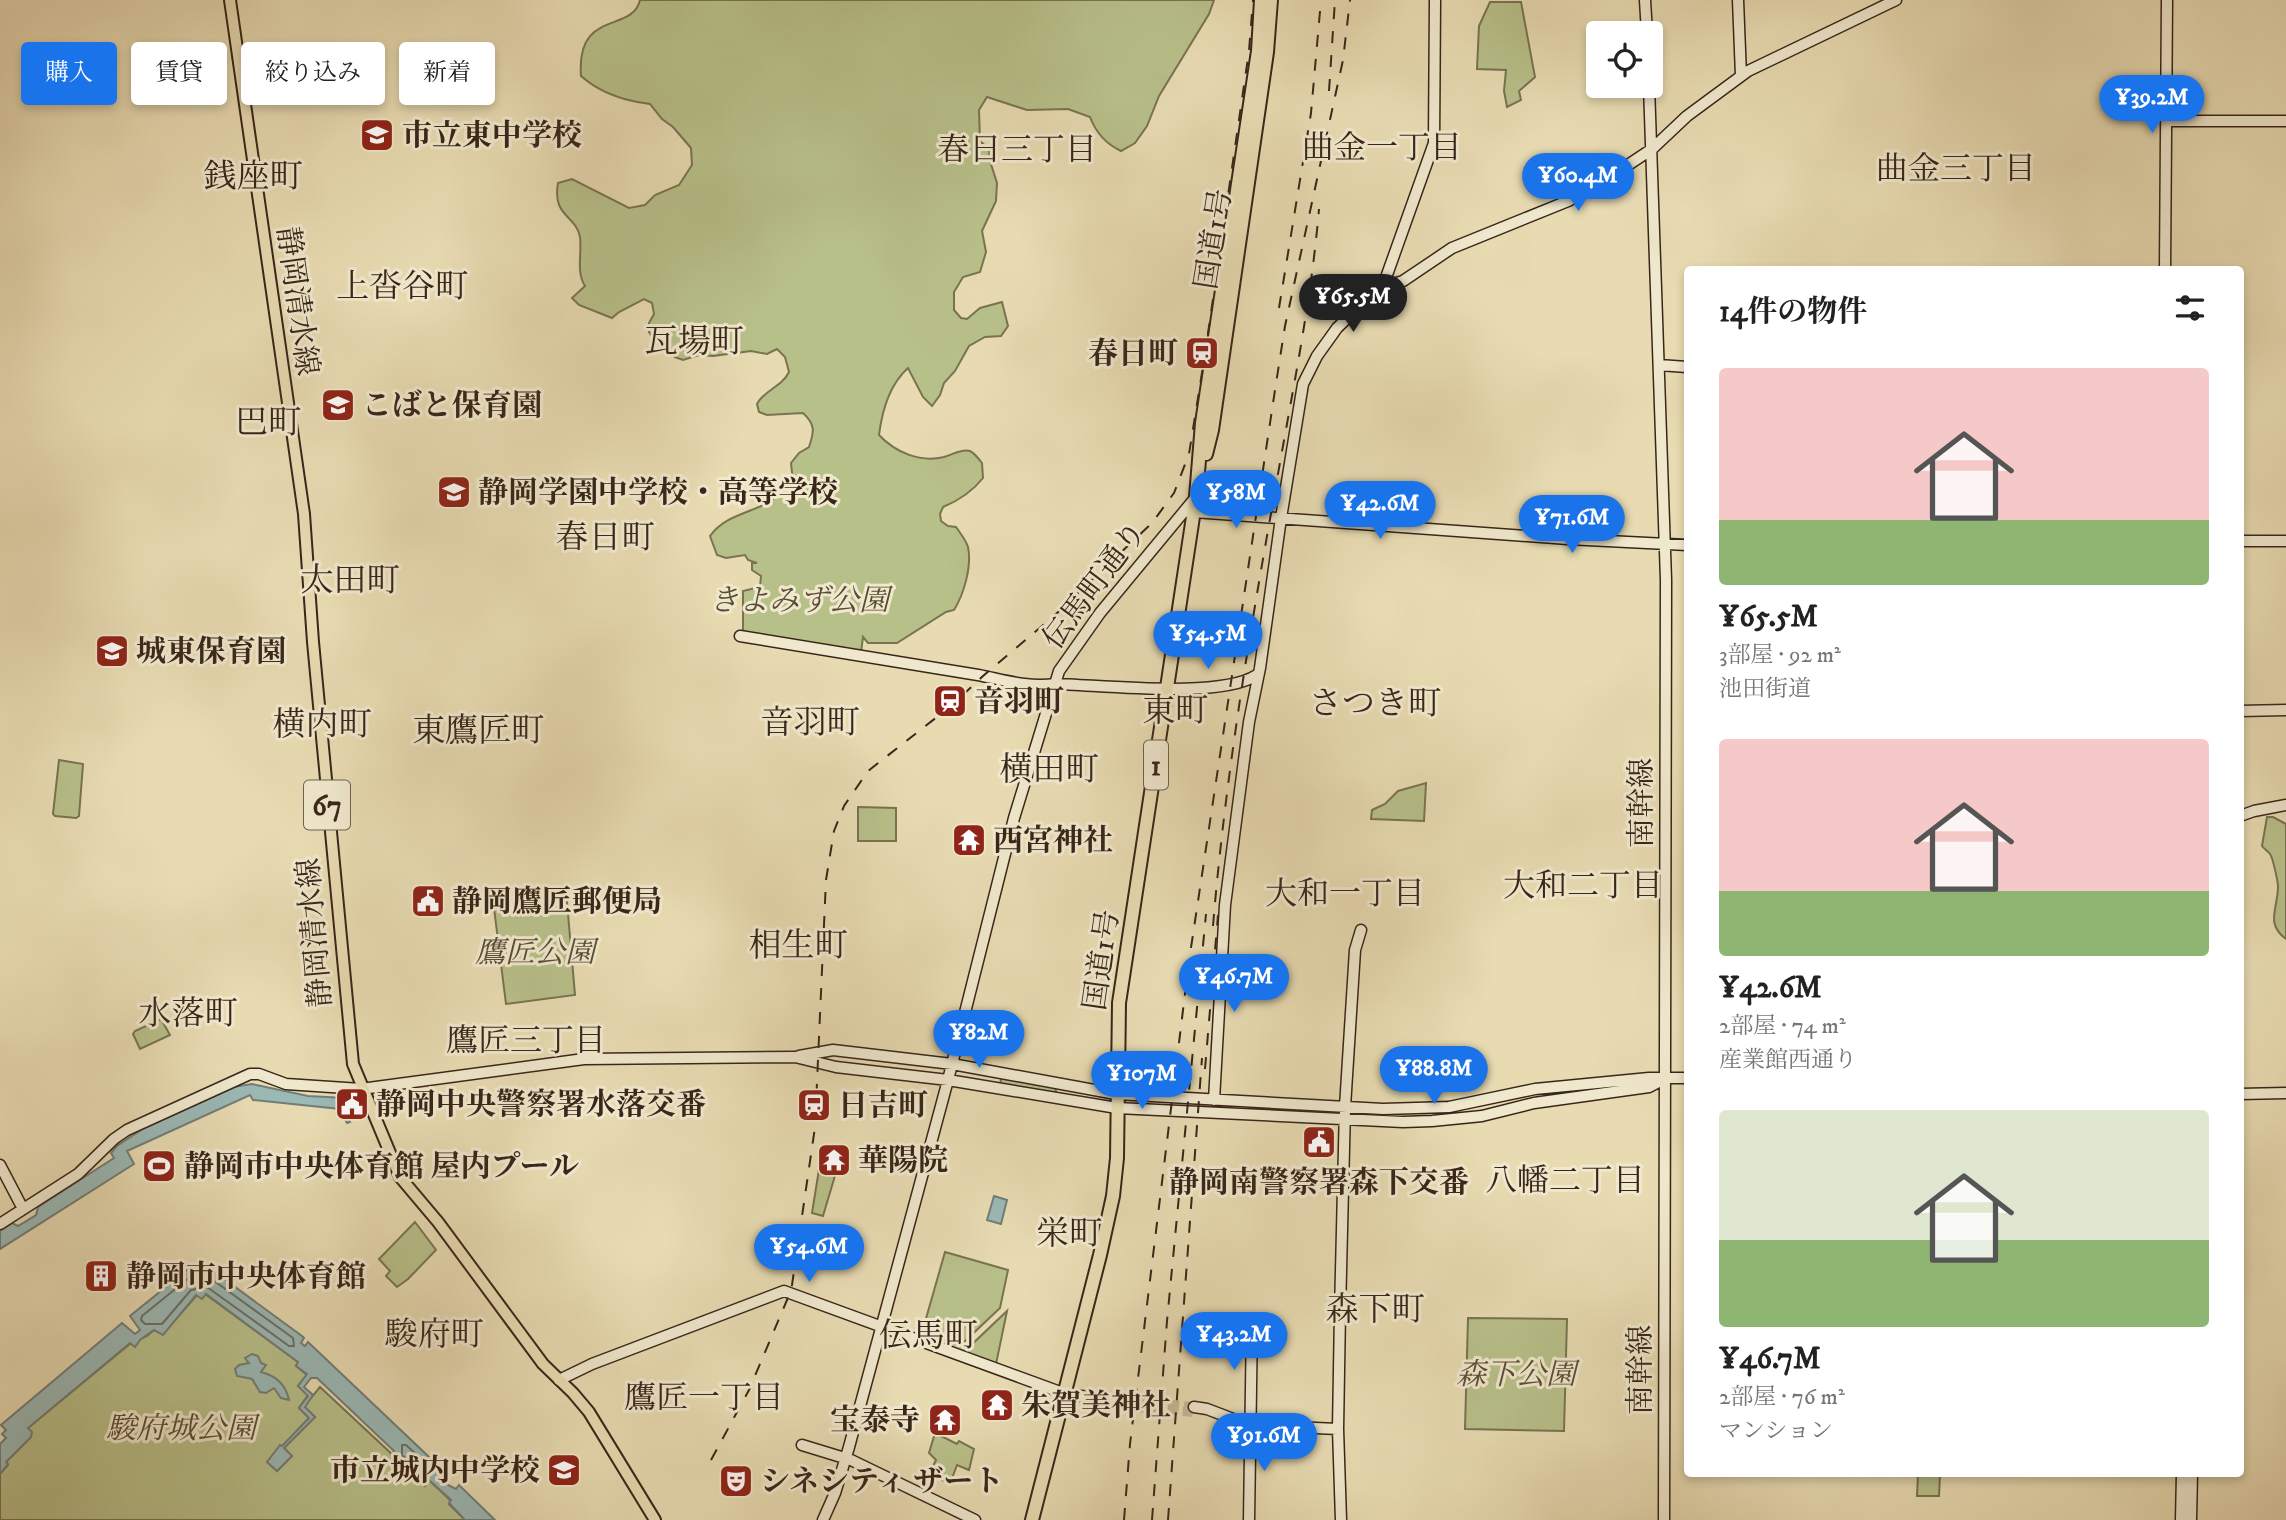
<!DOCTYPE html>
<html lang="ja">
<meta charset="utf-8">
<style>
body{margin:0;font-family:"IM FELL DW Pica","Noto Serif JP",serif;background:#f2f2f2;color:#222;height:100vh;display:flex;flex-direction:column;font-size:26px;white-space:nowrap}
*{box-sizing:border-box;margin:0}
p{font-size:23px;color:#767676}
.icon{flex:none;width:38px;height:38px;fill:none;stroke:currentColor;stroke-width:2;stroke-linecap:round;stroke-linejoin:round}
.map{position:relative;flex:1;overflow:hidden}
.drawer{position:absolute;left:1684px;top:266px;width:560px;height:1211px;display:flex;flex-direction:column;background:#fff;border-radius:7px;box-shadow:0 4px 10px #0003}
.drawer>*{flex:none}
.top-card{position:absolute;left:21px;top:42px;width:665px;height:63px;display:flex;gap:14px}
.fabs{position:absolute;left:1586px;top:21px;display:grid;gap:14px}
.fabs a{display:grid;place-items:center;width:77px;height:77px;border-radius:7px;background:#fff;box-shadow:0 4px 10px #0003;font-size:35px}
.price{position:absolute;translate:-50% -60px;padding:0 16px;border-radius:24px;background:#1a73e8;color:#fff;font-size:23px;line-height:46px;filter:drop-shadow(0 2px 4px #0008)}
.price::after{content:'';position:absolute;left:50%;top:42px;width:21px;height:16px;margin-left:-10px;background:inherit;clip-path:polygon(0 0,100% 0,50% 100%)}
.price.on{background:#222;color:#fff}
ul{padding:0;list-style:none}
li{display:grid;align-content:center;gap:14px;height:371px;padding:0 35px}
li span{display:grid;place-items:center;height:217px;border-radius:7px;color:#555}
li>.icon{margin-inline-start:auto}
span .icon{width:126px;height:126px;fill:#fffc;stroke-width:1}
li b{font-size:30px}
h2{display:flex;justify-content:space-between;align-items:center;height:84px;padding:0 35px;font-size:30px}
.pill{padding:0 24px;border-radius:7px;background:#fff;box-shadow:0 4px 10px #0003;font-size:24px;line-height:63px}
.pill.on{background:#1a73e8;color:#fff}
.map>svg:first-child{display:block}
.green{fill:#b8c08a;stroke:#787352;stroke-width:2}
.water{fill:#9bb9b6;stroke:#737e78;stroke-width:2}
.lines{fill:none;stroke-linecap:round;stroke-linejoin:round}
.shore{stroke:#6a7068;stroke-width:2}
.secondary-tunnel{stroke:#c5b794;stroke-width:10;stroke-dasharray:10 5;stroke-linecap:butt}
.secondary-casing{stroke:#38261a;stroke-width:13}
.primary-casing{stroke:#38261a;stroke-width:14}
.highway-casing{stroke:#38261a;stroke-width:16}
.secondary{stroke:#f0e8cd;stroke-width:10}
.primary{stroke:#e8dbb2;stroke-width:10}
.highway{stroke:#e8dbb2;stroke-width:12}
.rail{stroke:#38261a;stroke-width:2;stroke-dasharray:12 12;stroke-linecap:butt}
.labels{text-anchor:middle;stroke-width:6;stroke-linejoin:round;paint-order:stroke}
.shield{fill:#f0e8cd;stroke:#6f6050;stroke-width:2}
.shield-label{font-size:28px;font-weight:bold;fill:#38261a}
.poi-label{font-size:30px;font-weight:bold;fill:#38261a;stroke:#f0e8cd;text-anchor:start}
.street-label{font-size:30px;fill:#38261a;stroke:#f0e8cd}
.park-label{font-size:30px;font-style:italic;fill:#584c36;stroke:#f0e8cd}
.neighbourhood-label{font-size:32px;fill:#38261a;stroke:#f0e8cd}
.quarter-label{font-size:33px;fill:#38261a;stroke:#f0e8cd}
</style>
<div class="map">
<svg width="2286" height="1520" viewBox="0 0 2286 1520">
<rect width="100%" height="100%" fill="#e8dbb2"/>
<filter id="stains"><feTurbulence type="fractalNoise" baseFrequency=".00286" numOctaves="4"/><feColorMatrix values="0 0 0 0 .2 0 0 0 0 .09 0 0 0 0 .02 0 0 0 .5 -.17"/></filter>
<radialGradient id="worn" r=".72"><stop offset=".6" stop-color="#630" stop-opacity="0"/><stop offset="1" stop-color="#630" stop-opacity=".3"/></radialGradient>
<!-- green -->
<path class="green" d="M 640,0 L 1214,0 L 1209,14 L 1159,96 L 1147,126 L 1135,143 L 1121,151 C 1106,144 1096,133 1090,117 L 1068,109 L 1027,110 L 987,97 L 979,110 L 980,141 L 989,149 L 990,161 L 997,183 L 996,201 L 982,231 L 986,252 L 980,272 L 963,277 L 954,292 L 954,310 L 961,318 L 967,319 L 980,308 L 1002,302 L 1008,326 L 1001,336 L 985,337 L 969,346 L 955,371 L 944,383 L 940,395 L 932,406 L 923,397 L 908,368 C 889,385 882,411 879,435 C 895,452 920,463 944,457 C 951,455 963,448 970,451 C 974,453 979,459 982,463 L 983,478 C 972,492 960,500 943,507 L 940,514 L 941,521 L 948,526 L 956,527 C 960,533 966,540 968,547 C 972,566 964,594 954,610 L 946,612 L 897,643 L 868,643 L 863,637 L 861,652 L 743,632 L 743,591 L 760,587 L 761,576 L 752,570 L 752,563 L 757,563 L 748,560 L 745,555 L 726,558 L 717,555 L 710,536 C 724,516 747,514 767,503 C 776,498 786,489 793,482 L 791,463 L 799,453 L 809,447 C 814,432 816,425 803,413 L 767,415 L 759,412 L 757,404 C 764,390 782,387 789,372 L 785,357 L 777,349 L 767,354 L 751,351 L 713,356 L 699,355 L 683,360 L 675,357 L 654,340 L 649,332 L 649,323 L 654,314 L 652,303 L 644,299 L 619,312 L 612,318 L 579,305 L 572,298 L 585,286 C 576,272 582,254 580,237 C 576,215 552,217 558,183 L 572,179 L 629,208 L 645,205 L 655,195 L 679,185 L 692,165 L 691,148 L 673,127 L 662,119 L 650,104 C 625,101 600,93 581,76 C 576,8 632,34 640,0 Z
M 1490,2 L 1521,2 L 1535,77 L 1519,91 L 1521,100 L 1507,107 L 1504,91 L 1506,70 L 1477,69 L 1479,26 Z
M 59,760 L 83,764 L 79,816 L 76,818 L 55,816 L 53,814 Z
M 1426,783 L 1424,821 L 1371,819 L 1372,810 L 1385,804 L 1398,791 Z
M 858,807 L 896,808 L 896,841 L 858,841 Z
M 2267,817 L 2273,817 L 2286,824 L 2286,939 C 2265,924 2278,908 2278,887 C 2278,882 2273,858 2270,854 C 2268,851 2264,849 2262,846 Z
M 567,902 L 575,995 L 506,1004 L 494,908 Z
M 161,1019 L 170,1035 L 140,1049 L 133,1034 L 135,1031 Z
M 1004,1078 L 1055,1087 L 1056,1091 L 1054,1094 L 1000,1085 L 1001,1079 Z
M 820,1163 L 837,1169 L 823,1216 L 812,1213 Z
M 415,1222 L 436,1250 L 408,1279 L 397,1287 L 386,1276 L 390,1271 L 379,1259 Z
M 945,1252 L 1008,1270 L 1000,1308 L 963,1343 L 923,1329 Z
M 205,1294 L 298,1362 L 296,1366 L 307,1375 L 298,1386 L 308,1395 L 299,1408 L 309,1418 L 268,1462 L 277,1471 L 292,1456 L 284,1448 L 315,1417 L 304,1407 L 320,1387 L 425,1485 L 429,1480 L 451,1501 L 449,1504 L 465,1520 L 0,1520 L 0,1474 L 8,1465 L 6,1462 L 31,1437 L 28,1428 L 131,1343 L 147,1336 L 154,1330 L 163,1334 L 197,1295 Z
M 1007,1311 L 995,1369 L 918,1339 L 920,1332 L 968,1348 Z
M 1468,1318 L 1567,1319 L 1564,1431 L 1465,1429 Z
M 935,1433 L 957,1444 L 959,1441 L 974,1449 L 969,1470 L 957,1465 L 950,1484 L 929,1474 L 936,1460 L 929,1453 Z
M 1918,1474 L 1940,1474 L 1939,1496 L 1917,1496 Z"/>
<!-- water -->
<path class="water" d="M 252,1084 L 308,1096 L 345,1098 L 347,1102 L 342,1105 L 350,1122 L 347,1123 L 340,1109 L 253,1100 L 250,1095 L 127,1151 L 134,1164 L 0,1249 L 0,1231 L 12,1223 L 18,1226 L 36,1215 L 38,1207 L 114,1158 L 111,1153 L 117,1146 L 144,1128 L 233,1087 Z
M 994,1196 L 1007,1200 L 1001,1224 L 987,1220 Z
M 193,1265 L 205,1265 L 302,1336 L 304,1338 L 301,1343 L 305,1346 L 308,1342 L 449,1476 L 444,1483 L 456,1489 L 459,1485 L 495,1520 L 465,1520 L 449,1503 L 451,1500 L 430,1481 L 425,1486 L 392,1455 L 394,1451 L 317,1378 L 311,1378 L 304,1387 L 313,1395 L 305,1407 L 315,1417 L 284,1448 L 292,1456 L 277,1471 L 267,1462 L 280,1445 L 282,1446 L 309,1418 L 299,1408 L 308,1396 L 298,1386 L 307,1374 L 296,1366 L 298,1362 L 206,1294 L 202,1299 L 196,1295 L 163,1335 L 154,1330 L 140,1340 L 135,1347 L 130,1343 L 28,1428 L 32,1432 L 31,1437 L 6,1462 L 8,1464 L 0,1474 L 0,1444 L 6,1438 L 2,1434 L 6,1430 L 1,1425 L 122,1323 L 135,1334 L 140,1330 L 130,1316 Z
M 252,1354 L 258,1356 L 261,1363 L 266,1365 L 261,1372 C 277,1376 286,1385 289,1400 L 281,1398 L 274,1388 L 266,1393 L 260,1392 L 252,1379 L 237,1376 L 235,1369 L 239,1365 L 249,1363 L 245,1358 Z"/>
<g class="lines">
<!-- shore -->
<path class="shore" d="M 202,1272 L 293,1338 L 294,1346 L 289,1346 L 207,1287 L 191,1290 L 162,1324 L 145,1324 L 141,1320 L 142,1316 L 195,1273 Z
M 402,1445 L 406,1445 L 431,1468 L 431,1473 L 423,1474 L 402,1455 Z"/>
<!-- secondary-tunnel -->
<path class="secondary-tunnel" d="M 1194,1407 L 1136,1402 L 1129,1404 L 1136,1407 L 1194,1412"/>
<!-- secondary casing -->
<g class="secondary-casing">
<path id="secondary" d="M 1645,0 L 1647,33
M 1738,0 L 1741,76
M 1649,86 L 1666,580 L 1664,1520
M 2167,121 L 2286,121
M 2165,270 L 2167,0
M 1383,286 L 1434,143 L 1435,0
M 1659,365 L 1687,367
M 1190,513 L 1194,512 L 1568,539 L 1687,545
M 2240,541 L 2286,541
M 740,636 L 978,675 C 1004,680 1028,688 1055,684 C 1102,685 1220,699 1257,675
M 2240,711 L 2286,710
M 2240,816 L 2254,811 L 2286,805
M 799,1056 L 833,1050 L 952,1064 L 1116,1094 L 1383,1109 L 1449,1107 L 1535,1089 L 1649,1078 L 1687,1078
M 2240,1094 L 2286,1093
M 1214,1100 L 1225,905 L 1249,722 L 1260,668 L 1281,518 L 1303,384 L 1317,356 L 1337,328 L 1377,289 L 1403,281 L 1452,248 L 1568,201 L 1601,183 L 1652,149 L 1687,116 L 1748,71 L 1896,0
M 0,1165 L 23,1209
M 0,1224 L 78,1174 L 114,1139 L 127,1130 L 250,1074 L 259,1074 L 286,1084 L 361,1089 L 584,1059 L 795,1057 L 836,1067 L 948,1080 L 1117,1108 L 1403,1122 L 1432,1121 L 1482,1116 L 1534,1103 L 1649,1087 L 1664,1079
M 559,1380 L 592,1364 L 784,1291 L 1063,1393 L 1129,1404
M 1194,1407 L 1207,1409 L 1249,1425 L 1338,1429
M 802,1445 L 851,1460 L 975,1520
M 823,1520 L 835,1493 L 849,1447 L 948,1080 L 1014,818 L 1059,671 L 1100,613 L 1196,497
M 1249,1520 L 1252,1321
M 1341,1520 L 1338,1429 L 1340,1312 L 1345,1107 L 1355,950 L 1361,930
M 2181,1520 L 2182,1474
M 2191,1520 L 2192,1474"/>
</g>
<!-- primary casing -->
<g class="primary-casing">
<path id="primary" d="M 230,0 L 304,514 L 313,642 L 353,1064 L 400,1177 L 438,1222 L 543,1364 L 573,1393 L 589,1412 L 655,1520"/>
</g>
<!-- highway casing -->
<g class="highway-casing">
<path id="highway" d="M 1206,454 L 1212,430 L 1267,52 L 1271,0
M 1032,1520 L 1100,1255 L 1113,1196 L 1117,1158 L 1119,1003 L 1196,497 L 1202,423 L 1258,51 L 1261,0"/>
</g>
<!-- secondary -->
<use href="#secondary" class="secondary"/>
<!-- primary -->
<use href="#primary" class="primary"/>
<!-- highway -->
<use href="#highway" class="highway"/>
<!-- rail -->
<path class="rail" d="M 1329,91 L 1335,0
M 1279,308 L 1311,113 L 1321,0
M 1213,926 C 1225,780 1249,636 1275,491 C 1291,398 1311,304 1319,209
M 1205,1069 L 1218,915
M 711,1460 L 749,1390 L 787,1300 L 792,1285 L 815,1127 L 826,880 L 834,831 L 844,806 L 868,771 L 951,706 L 983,676 L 1055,615 L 1152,523 L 1174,493 L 1189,454 L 1205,354 L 1249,51 L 1253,0
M 1124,1520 L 1130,1444 L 1189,961 L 1275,390 L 1285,326 L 1343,60 L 1350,0
M 1152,1520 L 1167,1321 L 1206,914
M 1168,1520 L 1202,1058"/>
</g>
<!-- icons -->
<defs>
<g id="school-square" transform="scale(1.75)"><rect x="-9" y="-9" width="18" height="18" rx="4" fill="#8f2418" stroke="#f0e8cd"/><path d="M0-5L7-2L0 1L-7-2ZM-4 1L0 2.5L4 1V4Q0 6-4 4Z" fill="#fff"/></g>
<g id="station-square" transform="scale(1.75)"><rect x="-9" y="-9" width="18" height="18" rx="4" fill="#8f2418" stroke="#f0e8cd"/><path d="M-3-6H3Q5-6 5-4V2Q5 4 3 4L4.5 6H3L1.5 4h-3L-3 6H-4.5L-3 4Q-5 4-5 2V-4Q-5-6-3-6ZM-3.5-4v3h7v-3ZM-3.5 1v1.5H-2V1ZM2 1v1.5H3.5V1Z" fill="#fff"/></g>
<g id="temple-square" transform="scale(1.75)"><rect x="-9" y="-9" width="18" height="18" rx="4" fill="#8f2418" stroke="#f0e8cd"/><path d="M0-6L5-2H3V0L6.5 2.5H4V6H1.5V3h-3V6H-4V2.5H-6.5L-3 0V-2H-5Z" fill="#fff"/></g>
<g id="civic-square" transform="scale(1.75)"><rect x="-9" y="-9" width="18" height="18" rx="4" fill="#8f2418" stroke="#f0e8cd"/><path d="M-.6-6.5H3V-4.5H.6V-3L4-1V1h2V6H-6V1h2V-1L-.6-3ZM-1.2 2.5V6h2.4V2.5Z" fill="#fff"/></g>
<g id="stadium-square" transform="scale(1.75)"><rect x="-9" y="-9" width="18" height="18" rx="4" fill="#8f2418" stroke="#f0e8cd"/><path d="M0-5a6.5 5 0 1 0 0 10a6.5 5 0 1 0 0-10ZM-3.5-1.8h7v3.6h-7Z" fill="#fff"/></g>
<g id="building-square" transform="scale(1.75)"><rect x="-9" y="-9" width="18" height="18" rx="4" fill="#8f2418" stroke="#f0e8cd"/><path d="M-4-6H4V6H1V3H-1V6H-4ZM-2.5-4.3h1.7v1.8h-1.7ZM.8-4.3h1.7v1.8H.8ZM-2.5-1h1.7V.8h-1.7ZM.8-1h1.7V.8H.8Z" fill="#fff"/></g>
<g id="theatre-square" transform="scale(1.75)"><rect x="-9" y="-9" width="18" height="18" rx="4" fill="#8f2418" stroke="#f0e8cd"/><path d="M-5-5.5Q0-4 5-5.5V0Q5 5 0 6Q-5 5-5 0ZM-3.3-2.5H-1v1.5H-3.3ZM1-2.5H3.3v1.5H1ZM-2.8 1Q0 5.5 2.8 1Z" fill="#fff"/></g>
</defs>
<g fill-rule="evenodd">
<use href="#school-square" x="377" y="135"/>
<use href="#station-square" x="1202" y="353"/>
<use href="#school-square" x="338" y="405"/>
<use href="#school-square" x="454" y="492"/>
<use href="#school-square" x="112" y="651"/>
<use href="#station-square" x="950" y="701"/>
<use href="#temple-square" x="969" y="840"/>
<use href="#civic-square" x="428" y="901"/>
<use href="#civic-square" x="352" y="1104"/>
<use href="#station-square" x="814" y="1105"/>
<use href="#civic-square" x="1319" y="1142"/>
<use href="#temple-square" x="834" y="1160"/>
<use href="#stadium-square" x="159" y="1166"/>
<use href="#building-square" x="101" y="1276"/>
<use href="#temple-square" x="997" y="1405"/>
<use href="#temple-square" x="945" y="1420"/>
<use href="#school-square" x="564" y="1470"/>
<use href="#theatre-square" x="736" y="1481"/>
</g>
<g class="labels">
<!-- shield labels -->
<g class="shield">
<rect x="1144" y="740.5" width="24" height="49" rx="5"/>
<rect x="304" y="780.5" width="46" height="49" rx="5"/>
</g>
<g class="shield-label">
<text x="1156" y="775">1</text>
<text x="327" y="815">67</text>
</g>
<!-- poi labels -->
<g class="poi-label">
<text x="402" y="145">市立東中学校</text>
<text x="1178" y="363" text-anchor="end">春日町</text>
<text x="362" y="415">こばと保育園</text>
<text x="478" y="502">静岡学園中学校・高等学校</text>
<text x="136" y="661">城東保育園</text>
<text x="974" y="711">音羽町</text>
<text x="993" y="850">西宮神社</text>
<text x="452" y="911">静岡鷹匠郵便局</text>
<text x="376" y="1114">静岡中央警察署水落交番</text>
<text x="838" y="1115">日吉町</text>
<text x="858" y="1170">華陽院</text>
<text x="184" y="1176">静岡市中央体育館 屋内プール</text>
<text x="1319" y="1192" text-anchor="middle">静岡南警察署森下交番</text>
<text x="126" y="1286">静岡市中央体育館</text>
<text x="1021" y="1415">朱賀美神社</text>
<text x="920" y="1430" text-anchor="end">宝泰寺</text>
<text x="540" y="1480" text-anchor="end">市立城内中学校</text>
<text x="760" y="1491">シネシティ ザート</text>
</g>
<!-- street labels -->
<g class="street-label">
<text transform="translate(1213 239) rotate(-81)" y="10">国道1号</text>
<text transform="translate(298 301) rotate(82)" y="10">静岡清水線</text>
<text transform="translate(1094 585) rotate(-53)" y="10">伝馬町通り</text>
<text transform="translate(1641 803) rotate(-90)" y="10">南幹線</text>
<text transform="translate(314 933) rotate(-95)" y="10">静岡清水線</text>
<text transform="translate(1101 960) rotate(-82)" y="10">国道1号</text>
<text transform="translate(1640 1370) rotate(-90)" y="10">南幹線</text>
</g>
<!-- park labels -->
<g class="park-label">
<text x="799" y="610">きよみず公園</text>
<text x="535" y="962">鷹匠公園</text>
<text x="1516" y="1384">森下公園</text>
<text x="181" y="1438">駿府城公園</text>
</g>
<!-- neighbourhood labels -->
<g class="neighbourhood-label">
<text x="1382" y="158">曲金一丁目</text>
<text x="1017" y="160">春日三丁目</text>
<text x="1956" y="179">曲金三丁目</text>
<text x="1583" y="896">大和二丁目</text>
<text x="1345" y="904">大和一丁目</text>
<text x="526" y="1051">鷹匠三丁目</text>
<text x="1565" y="1191">八幡二丁目</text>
<text x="704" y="1408">鷹匠一丁目</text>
</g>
<!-- quarter labels -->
<g class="quarter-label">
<text x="253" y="187">銭座町</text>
<text x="402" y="297">上沓谷町</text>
<text x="694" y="352">瓦場町</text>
<text x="268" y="433">巴町</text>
<text x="605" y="548">春日町</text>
<text x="350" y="591">太田町</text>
<text x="1375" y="714">さつき町</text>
<text x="1175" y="721">東町</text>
<text x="810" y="733">音羽町</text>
<text x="322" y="735">横内町</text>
<text x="478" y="741">東鷹匠町</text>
<text x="1049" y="780">横田町</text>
<text x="798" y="956">相生町</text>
<text x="188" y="1024">水落町</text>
<text x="1069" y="1244">栄町</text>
<text x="1375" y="1320">森下町</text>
<text x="434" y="1345">駿府町</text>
<text x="928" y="1346">伝馬町</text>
</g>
</g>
<rect width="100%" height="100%" filter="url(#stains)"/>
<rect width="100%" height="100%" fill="url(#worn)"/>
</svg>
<div class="fabs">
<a><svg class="icon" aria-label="locate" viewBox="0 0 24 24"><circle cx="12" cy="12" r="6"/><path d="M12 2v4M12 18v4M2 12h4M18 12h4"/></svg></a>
</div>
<b class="price" style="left:2152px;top:135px">¥39.2M</b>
<b class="price" style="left:1578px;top:213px">¥60.4M</b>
<b class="price on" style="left:1353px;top:334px">¥65.5M</b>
<b class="price" style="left:1236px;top:530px">¥58M</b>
<b class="price" style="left:1380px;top:541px">¥42.6M</b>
<b class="price" style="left:1572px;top:555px">¥71.6M</b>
<b class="price" style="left:1208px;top:671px">¥54.5M</b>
<b class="price" style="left:1234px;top:1014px">¥46.7M</b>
<b class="price" style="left:979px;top:1070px">¥82M</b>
<b class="price" style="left:1434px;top:1106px">¥88.8M</b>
<b class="price" style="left:1142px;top:1111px">¥107M</b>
<b class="price" style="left:809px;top:1284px">¥54.6M</b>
<b class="price" style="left:1234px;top:1372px">¥43.2M</b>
<b class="price" style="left:1264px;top:1473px">¥91.6M</b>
<div class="top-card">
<a class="pill on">購入</a>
<a class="pill">賃貸</a>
<a class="pill">絞り込み</a>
<a class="pill">新着</a>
</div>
<section class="drawer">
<h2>14件の物件<svg class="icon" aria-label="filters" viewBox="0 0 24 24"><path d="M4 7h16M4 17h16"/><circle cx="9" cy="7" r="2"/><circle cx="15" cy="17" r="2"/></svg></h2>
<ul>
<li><span style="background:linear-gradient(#f6c9c9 70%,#8fb573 0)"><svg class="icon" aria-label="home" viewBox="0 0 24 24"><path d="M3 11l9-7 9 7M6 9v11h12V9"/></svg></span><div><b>¥65.5M</b><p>3部屋 · 92 m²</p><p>池田街道</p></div></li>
<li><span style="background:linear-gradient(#f6c9c9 70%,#8fb573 0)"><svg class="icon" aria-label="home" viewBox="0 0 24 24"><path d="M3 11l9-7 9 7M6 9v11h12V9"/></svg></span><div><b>¥42.6M</b><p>2部屋 · 74 m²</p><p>産業館西通り</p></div></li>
<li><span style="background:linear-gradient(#dfe7d0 60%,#8fb573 0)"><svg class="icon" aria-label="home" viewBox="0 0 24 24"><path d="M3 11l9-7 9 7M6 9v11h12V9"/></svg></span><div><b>¥46.7M</b><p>2部屋 · 76 m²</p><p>マンション</p></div></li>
</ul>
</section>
</div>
